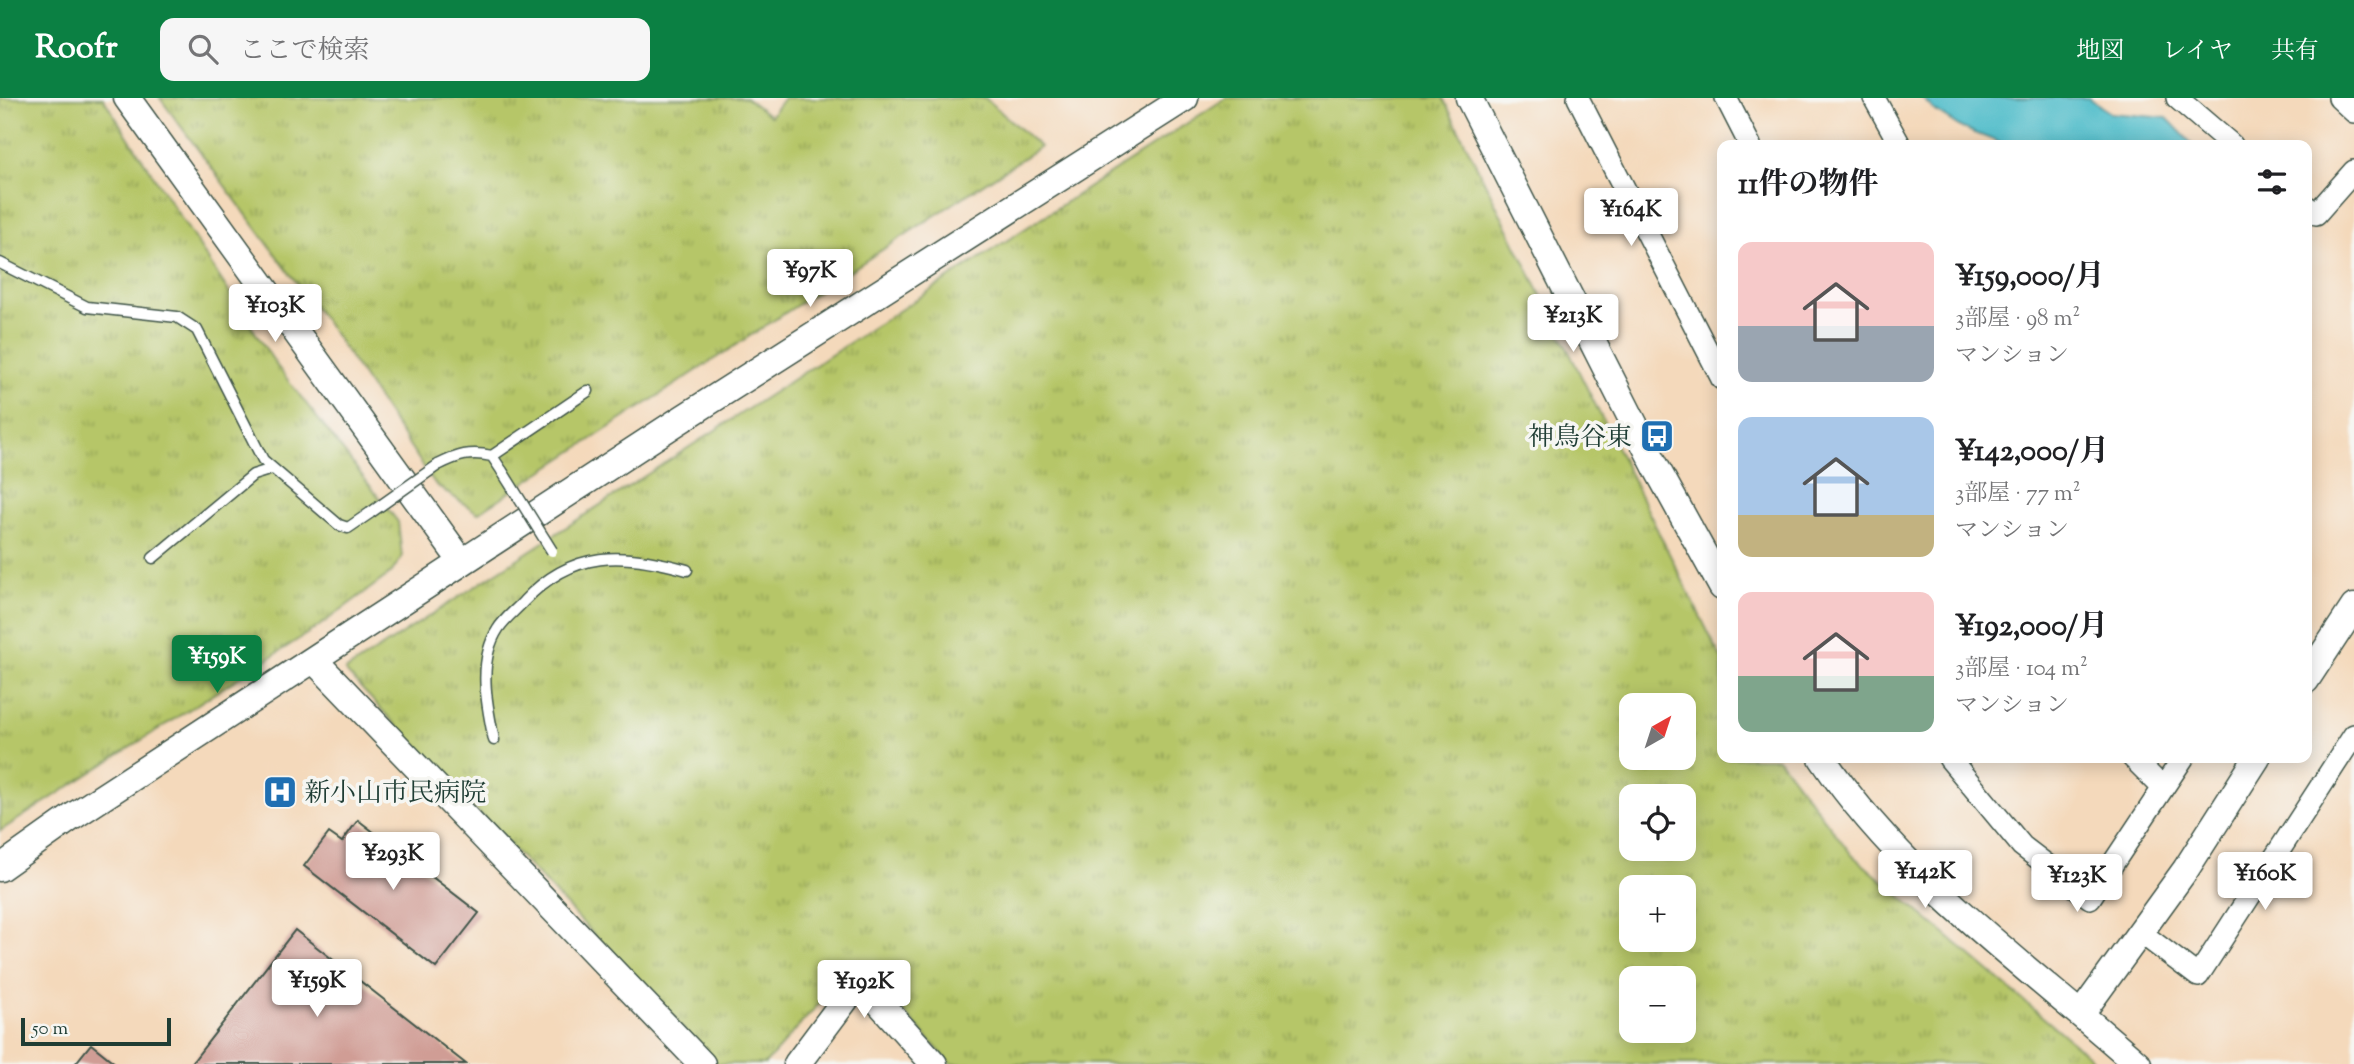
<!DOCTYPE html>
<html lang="ja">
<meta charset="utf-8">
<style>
body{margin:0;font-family:"Sorts Mill Goudy","Noto Serif JP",serif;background:#f6f6f6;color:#202124;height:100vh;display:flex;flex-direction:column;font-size:26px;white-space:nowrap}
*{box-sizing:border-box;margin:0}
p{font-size:23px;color:#757577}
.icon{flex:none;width:38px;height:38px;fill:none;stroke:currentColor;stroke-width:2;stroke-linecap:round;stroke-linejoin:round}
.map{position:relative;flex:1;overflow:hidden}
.details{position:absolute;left:1717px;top:42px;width:595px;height:623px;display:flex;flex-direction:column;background:#fff;border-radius:14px;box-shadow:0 4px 18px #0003}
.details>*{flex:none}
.needle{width:46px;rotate:39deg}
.controls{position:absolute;left:1619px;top:595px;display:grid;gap:14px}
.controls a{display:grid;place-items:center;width:77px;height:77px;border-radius:14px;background:#fff;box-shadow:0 4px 18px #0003;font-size:35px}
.scale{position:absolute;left:21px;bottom:18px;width:150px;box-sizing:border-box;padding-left:7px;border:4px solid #1f3d34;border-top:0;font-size:19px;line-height:24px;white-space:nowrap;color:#1f3d34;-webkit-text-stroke:5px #f6f6f2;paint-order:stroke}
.price{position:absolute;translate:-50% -60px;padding:0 16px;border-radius:7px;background:#fff;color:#222;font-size:23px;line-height:46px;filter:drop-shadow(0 2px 4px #0008)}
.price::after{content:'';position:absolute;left:50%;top:42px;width:21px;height:16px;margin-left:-10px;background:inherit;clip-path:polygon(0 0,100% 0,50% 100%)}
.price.active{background:#0b8043;color:#fff}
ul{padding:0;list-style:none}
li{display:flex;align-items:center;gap:21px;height:175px;padding:0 21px}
li span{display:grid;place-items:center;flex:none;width:196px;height:140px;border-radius:14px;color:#555}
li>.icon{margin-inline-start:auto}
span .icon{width:84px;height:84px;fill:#fffc;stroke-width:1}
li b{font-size:30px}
h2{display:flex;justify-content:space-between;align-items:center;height:84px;padding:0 21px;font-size:30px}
header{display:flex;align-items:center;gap:42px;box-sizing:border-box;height:98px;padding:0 35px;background:#0b8043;color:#fff}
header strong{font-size:33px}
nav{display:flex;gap:38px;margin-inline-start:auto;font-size:24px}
.search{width:490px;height:63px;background:#f6f6f6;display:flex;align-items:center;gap:18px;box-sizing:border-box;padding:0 24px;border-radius:14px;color:#757577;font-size:26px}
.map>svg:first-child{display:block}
.grass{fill:url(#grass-tufts);stroke:#6a824e;stroke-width:2;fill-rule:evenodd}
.water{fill:#52becb;stroke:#387e80;stroke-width:2}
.building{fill:#d09d95}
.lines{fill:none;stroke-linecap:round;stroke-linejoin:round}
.service-casing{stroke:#3f5448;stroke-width:13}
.minor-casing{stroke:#3f5448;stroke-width:24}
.tertiary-casing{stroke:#3f5448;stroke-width:29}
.service{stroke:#fff;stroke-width:10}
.minor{stroke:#fff;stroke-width:21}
.tertiary{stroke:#fff;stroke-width:26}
.service-bridge-casing{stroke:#3f5448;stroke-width:13;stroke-linecap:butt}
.service-bridge{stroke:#fff;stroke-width:10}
.labels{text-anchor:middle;stroke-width:7;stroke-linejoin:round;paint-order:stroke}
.poi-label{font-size:26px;fill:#1f3d34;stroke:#f6f6f2;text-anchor:end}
</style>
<header>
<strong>Roofr</strong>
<div class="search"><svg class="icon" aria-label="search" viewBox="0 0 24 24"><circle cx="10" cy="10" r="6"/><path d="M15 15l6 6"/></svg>ここで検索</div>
<nav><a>地図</a><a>レイヤ</a><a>共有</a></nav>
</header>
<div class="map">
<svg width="2354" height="966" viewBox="0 0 2354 966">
<defs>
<pattern id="grass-tufts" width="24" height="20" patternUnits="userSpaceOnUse" patternTransform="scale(1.75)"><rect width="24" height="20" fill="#b6c668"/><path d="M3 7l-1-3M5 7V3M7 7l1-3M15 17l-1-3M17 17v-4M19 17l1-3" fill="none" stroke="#93a256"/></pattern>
</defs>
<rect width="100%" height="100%" fill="#f6f6f2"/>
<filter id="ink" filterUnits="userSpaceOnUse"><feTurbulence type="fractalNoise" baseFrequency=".0143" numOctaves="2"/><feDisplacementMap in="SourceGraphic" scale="14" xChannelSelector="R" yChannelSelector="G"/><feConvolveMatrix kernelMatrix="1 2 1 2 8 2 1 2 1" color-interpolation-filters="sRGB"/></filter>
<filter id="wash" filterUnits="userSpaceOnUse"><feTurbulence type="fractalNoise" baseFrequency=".00686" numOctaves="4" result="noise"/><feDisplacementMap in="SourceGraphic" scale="28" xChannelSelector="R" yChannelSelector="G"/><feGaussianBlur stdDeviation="1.57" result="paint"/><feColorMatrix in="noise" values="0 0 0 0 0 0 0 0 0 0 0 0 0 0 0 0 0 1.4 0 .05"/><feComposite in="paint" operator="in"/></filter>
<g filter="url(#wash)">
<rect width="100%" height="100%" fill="#f4d9bb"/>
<!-- grass -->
<path class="grass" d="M 0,0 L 103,0 L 277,268 L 398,424 L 402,459 L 391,475 L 319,528 L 0,733 Z
M 160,0 L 746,0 L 770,18 L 784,0 L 985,0 L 1040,49 L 478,415 L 436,387 L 333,234 Z
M 1226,0 L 1443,0 L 1722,562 L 1722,660 L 1778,660 L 1852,757 L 2098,966 L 951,966 L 866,872 L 850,871 L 765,966 L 716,966 L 345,573 ZM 1631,607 L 1684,607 L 1684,660 L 1631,660 ZM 1631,698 L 1684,698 L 1684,751 L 1631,751 ZM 1631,789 L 1684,789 L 1684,842 L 1631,842 ZM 1631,880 L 1684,880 L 1684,933 L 1631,933 Z"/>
<!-- water -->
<path class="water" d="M 1922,0 L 2088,0 L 2111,15 L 2167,20 L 2193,47 L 2006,47 L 1962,30 L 1934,12 Z"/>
<g id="blocks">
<!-- building -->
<path class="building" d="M 358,722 L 479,815 L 436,870 L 304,768 L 329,735 L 342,744 Z
M 295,832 L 466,966 L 191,966 Z
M 91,946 L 116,966 L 75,966 Z"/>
</g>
</g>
<g filter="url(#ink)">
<use href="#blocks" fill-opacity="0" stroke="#3f5448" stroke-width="2"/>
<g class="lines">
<!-- service casing -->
<g class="service-casing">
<path id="service" d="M 0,165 L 87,209 L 177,219 L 197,232 L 263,362 L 339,427 L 348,430 L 370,415
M 492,358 L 588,293
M 438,367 C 458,357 470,353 492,358 L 502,373
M 153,460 L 253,377 L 272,371
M 494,642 C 487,608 477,563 498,531 C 504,521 516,512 524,503 C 573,451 623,454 687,472"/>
</g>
<!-- minor casing -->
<g class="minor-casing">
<path id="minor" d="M 1578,0 L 1722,281
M 1726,0 L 1750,47
M 1874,0 L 1900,47
M 2177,0 L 2232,47
M 2339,0 L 2354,14
M 2306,108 L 2316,116 L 2354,73
M 1949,660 L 2022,748 L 2090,800 L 2183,660
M 2133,660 L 2163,690
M 2140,834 L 2198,878 L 2354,637"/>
</g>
<!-- tertiary casing -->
<g class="tertiary-casing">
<path id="tertiary" d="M 127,0 L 462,464
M 1469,0 L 1657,371 L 1722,489
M 314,562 L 702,966
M 2306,582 L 2354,509
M 1822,660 C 1904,782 2029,869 2138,966
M 0,770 L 72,719 L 674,326 L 1185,0
M 2081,916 L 2186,771 L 2257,660
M 797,966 L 848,898 L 859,890 L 867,891 L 934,966"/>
</g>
<!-- service -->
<use href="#service" class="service"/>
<!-- minor -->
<use href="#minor" class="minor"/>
<!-- tertiary -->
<use href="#tertiary" class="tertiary"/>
<!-- service-bridge casing -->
<g class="service-bridge-casing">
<path id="service-bridge" d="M 502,373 L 552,453
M 370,415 L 438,367"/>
</g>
<!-- service-bridge -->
<use href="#service-bridge" class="service-bridge"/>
</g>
</g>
<!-- icons -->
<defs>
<g id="bus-square" transform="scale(1.75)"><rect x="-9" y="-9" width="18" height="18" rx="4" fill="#1f6fb2" stroke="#f6f6f2"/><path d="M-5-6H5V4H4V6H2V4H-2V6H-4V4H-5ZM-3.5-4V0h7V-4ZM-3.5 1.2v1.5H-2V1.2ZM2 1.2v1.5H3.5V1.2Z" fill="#fff"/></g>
<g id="hospital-square" transform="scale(1.75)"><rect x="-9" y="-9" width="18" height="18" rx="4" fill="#1f6fb2" stroke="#f6f6f2"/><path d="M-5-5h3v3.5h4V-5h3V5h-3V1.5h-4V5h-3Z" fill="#fff"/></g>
</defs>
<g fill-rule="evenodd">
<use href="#bus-square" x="1657" y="338"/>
<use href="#hospital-square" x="280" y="694"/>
</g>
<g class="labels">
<!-- poi labels -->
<g class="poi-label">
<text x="1632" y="347">神鳥谷東</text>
<text x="304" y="703" text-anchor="start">新小山市民病院</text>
</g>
</g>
</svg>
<div class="controls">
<a><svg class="needle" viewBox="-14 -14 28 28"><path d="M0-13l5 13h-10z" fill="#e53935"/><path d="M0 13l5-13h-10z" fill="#757577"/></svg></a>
<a><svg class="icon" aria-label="locate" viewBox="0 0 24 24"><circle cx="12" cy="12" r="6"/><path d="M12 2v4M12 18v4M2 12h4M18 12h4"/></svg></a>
<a>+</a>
<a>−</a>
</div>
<div class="scale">50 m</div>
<b class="price" style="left:1631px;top:150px">¥164K</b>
<b class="price" style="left:810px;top:211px">¥97K</b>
<b class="price" style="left:275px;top:246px">¥103K</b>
<b class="price" style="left:1573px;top:256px">¥213K</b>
<b class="price active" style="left:217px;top:597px">¥159K</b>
<b class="price" style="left:393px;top:794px">¥293K</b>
<b class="price" style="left:1925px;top:812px">¥142K</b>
<b class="price" style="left:2265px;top:814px">¥160K</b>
<b class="price" style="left:2077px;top:816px">¥123K</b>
<b class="price" style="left:317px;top:921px">¥159K</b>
<b class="price" style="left:864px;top:922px">¥192K</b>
<section class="details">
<h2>11件の物件<svg class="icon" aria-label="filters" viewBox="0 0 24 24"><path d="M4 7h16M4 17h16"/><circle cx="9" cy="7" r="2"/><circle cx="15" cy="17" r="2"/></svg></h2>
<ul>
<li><span style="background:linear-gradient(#f6c9c9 60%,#9aa5b1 0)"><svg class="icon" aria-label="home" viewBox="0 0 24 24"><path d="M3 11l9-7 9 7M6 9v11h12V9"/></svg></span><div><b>¥159,000/月</b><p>3部屋 · 98 m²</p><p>マンション</p></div></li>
<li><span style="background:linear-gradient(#a9c7e8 70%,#c2b280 0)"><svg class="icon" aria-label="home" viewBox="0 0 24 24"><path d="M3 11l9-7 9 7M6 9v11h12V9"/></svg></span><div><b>¥142,000/月</b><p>3部屋 · 77 m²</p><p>マンション</p></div></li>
<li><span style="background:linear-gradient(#f6c9c9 60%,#7fa58c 0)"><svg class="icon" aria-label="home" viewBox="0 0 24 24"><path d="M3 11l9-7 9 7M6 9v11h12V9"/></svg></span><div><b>¥192,000/月</b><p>3部屋 · 104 m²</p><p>マンション</p></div></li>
</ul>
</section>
</div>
